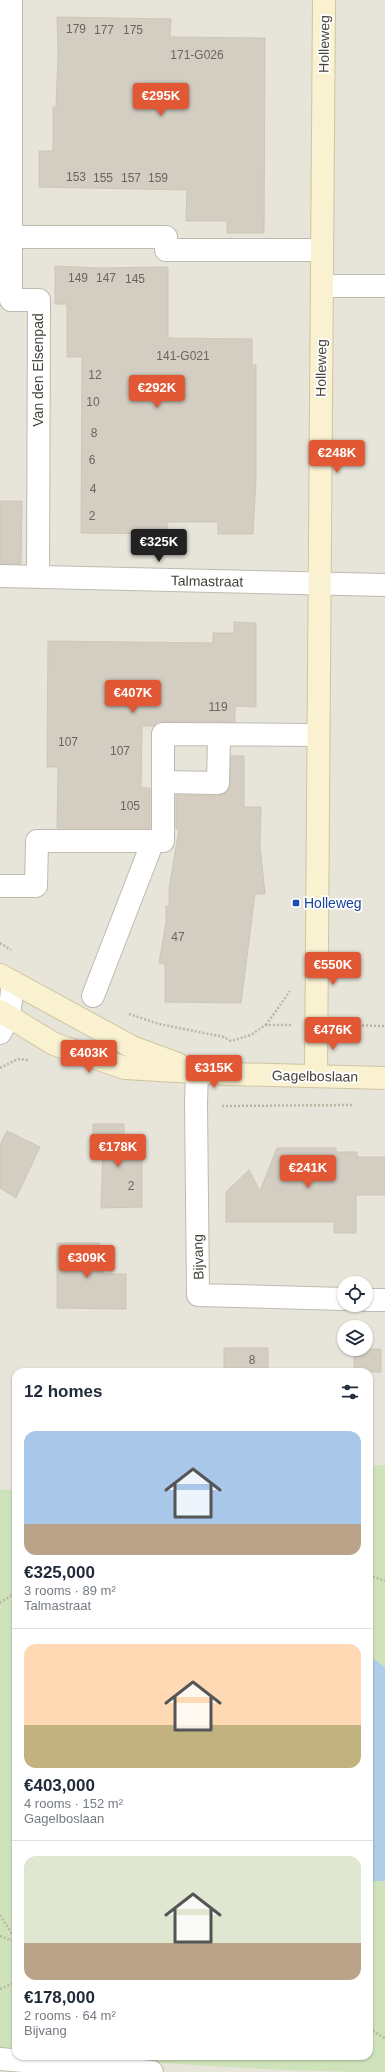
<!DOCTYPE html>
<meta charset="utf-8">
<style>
body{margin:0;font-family:Helvetica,sans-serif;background:#f6f6f7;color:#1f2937;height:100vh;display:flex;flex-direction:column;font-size:15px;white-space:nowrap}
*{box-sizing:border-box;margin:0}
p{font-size:13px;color:#747a83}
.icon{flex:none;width:22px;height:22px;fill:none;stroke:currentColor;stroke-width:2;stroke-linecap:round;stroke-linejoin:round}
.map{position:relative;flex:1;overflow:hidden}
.side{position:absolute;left:12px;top:1368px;width:361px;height:692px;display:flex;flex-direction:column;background:#fff;border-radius:12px;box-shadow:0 1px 3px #0004}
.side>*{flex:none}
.fabs{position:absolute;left:337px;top:1276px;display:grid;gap:8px}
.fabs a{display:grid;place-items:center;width:36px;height:36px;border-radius:50%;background:#fff;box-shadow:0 1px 3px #0004;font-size:20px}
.price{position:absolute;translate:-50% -34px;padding:0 9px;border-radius:4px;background:#e25734;color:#fff;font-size:13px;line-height:26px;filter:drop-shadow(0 1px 2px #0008)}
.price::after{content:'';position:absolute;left:50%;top:24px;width:12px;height:9px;margin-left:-6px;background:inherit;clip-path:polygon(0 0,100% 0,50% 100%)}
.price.current{background:#222;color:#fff}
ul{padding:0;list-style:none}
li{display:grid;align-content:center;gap:8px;height:212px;padding:0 12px}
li+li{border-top:1px solid #e0e1e3}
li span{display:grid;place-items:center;height:124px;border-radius:12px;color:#555}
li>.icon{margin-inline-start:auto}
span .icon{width:72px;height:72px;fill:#fffc;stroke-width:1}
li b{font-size:17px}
h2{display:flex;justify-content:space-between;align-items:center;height:48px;padding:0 12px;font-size:17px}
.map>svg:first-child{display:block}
.residential{fill:#e7e4da;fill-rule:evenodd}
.green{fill:#cee3b9}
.water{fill:#afcee9}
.building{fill:#d4cec2;stroke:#cec6b6}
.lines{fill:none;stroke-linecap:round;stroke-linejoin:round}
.street-casing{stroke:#bebaaf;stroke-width:24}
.secondary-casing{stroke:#cec5a0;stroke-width:24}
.path{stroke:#beb6a1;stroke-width:2.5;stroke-dasharray:2 2;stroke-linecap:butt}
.street{stroke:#fff;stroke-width:22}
.secondary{stroke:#f9f1d0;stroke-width:22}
.transit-dot{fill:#1a4fb4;stroke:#fff;stroke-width:1.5}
.labels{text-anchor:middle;stroke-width:3.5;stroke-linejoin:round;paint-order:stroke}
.number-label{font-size:12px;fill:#6a665c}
.street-label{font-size:14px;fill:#47433a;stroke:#fff}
.transit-label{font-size:14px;fill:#164399;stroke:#fff;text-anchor:start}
</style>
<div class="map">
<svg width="385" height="2072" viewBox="0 0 385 2072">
<rect width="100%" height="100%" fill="#f4f2eb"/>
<!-- residential -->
<path class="residential" d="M 0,0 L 385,0 L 385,2072 L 0,2072 ZM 344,1283 L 366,1283 L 366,1305 L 344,1305 ZM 344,1327 L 366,1327 L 366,1349 L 344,1349 ZM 16,1372 L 369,1372 L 369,2056 L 16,2056 Z"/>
<!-- green -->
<path class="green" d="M 369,1465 L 385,1465 L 385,1667 L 369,1656 Z
M 16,1489 L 16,2052 L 0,2051 L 0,1490 Z
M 369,1881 L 385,1881 L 385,2072 C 279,2072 174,2064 69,2056 L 369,2056 Z"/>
<!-- water -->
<path class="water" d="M 369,1656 L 385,1667 L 385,1881 L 369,1881 Z"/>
<!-- building -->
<path class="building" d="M 57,17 L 171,19 L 170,37 L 265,38 L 264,233 L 227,233 L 227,221 L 186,221 L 187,190 L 39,187 L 39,151 L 53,151 L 53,107 L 56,107 L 58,55 Z
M 55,266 L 100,268 L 168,267 L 168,338 L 252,339 L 252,365 L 256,365 L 256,479 L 253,534 L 218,534 L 218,522 L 167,522 L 167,534 L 81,533 L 82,357 L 67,357 L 67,304 L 55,304 Z
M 0,501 L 22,501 L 21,564 L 0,564 Z
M 234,622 L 256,623 L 256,707 L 235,706 L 235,722 L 163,722 L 153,726 L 142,726 L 141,788 L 150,788 L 150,828 L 57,828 L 58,767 L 47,767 L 48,641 L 213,643 L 213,633 L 234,633 Z
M 231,756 L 244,756 L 244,807 L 261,807 L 260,845 L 265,894 L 255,894 L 241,1003 L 165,1002 L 165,964 L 159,963 L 166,922 L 166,906 L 169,906 L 169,888 L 179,830 L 176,829 L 176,795 L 218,796 L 224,794 L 229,789 L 230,784 Z
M 93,1124 L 124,1124 L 124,1149 L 142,1149 L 142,1207 L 101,1208 L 103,1150 L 92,1150 Z
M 7,1131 L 40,1147 L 16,1198 L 0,1188 L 0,1145 Z
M 277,1148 L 336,1148 L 336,1152 L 357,1152 L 357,1157 L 385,1157 L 385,1195 L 356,1195 L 356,1233 L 334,1233 L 334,1222 L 226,1222 L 226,1192 L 249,1170 L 260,1191 Z
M 57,1243 L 99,1243 L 100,1256 L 103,1256 L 103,1274 L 126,1274 L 126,1309 L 57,1308 Z
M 224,1348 L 268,1348 L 268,1372 L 224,1372 Z
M 354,1349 L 381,1349 L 381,1372 L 354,1372 Z"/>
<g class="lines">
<!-- street casing -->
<g class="street-casing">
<path id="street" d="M 11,0 L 11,300 L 39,300 L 38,577
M 11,237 L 166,237 L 166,250 L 322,250
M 322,286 L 385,286
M 0,576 L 385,585
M 163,782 L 218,783 L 219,735
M 0,886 L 36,886 L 37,841 L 163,841 L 163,734 L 318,735
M 93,996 L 153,841
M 0,1033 L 9,1017 L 13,982
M 197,1072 L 196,1103 L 198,1295 L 344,1299
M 366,1300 L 385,1300
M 0,2059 L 152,2072"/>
</g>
<!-- secondary casing -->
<g class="secondary-casing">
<path id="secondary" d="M 0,975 L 132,1047 L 178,1064
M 0,1011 L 54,1044 L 125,1068 L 230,1074 L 385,1078
M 316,1076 L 324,0"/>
</g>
<!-- path -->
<path class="path" d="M 0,943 L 11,950
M 129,1014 L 159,1024 L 224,1037 L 231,1041 L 251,1035 L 265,1025 L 291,1025
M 266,1025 L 290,991
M 342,1025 L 385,1026
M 0,1068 L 18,1059 L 29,1060
M 222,1106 L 353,1105
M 369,1575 L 385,1581
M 0,1603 L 16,1592
M 0,1915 L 16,1940
M 0,1936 L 16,1942
M 0,1989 L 16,1982
M 369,2029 L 385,2038"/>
<!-- street -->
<use href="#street" class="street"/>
<!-- secondary -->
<use href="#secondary" class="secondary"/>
</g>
<!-- markers -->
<rect class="transit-dot" x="292" y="899" width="8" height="8" rx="2"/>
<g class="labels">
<!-- number labels -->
<g class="number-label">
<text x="76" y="33">179</text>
<text x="104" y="34">177</text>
<text x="133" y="34">175</text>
<text x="197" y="59">171-G026</text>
<text x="76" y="181">153</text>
<text x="103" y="182">155</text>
<text x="131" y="182">157</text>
<text x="158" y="182">159</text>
<text x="78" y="282">149</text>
<text x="106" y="282">147</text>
<text x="135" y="283">145</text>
<text x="183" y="360">141-G021</text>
<text x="95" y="379">12</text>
<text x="93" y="406">10</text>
<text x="94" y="437">8</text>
<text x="92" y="464">6</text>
<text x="93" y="493">4</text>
<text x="92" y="520">2</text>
<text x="218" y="711">119</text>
<text x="68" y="746">107</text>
<text x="120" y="755">107</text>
<text x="130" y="810">105</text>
<text x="178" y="941">47</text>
<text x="131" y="1190">2</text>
<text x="252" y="1364">8</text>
</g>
<!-- street labels -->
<g class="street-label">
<text transform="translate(324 44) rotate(-89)" y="5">Holleweg</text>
<text transform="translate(321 368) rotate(-89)" y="5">Holleweg</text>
<text transform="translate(38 370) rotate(-90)" y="5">Van den Elsenpad</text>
<text transform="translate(207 581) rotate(1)" y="5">Talmastraat</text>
<text transform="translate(315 1076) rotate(1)" y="5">Gagelboslaan</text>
<text transform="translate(198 1257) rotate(-91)" y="5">Bijvang</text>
</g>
<!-- transit labels -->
<g class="transit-label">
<text x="304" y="908">Holleweg</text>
</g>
</g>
</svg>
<div class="fabs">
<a><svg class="icon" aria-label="locate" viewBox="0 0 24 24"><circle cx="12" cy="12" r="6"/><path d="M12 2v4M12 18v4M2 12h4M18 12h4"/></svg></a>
<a><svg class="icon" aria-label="layers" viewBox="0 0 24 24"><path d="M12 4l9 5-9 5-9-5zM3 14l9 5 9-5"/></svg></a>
</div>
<b class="price" style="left:161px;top:117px">€295K</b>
<b class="price" style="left:157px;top:409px">€292K</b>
<b class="price" style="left:337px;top:474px">€248K</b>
<b class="price current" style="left:159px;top:563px">€325K</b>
<b class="price" style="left:133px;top:714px">€407K</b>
<b class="price" style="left:333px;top:986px">€550K</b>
<b class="price" style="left:333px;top:1051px">€476K</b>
<b class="price" style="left:89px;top:1074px">€403K</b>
<b class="price" style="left:214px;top:1089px">€315K</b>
<b class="price" style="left:118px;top:1168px">€178K</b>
<b class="price" style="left:308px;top:1189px">€241K</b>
<b class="price" style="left:87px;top:1279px">€309K</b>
<section class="side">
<h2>12 homes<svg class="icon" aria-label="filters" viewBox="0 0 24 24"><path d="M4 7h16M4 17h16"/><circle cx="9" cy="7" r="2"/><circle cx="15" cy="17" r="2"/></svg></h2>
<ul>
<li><span style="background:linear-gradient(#a9c7e8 75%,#b9a48a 0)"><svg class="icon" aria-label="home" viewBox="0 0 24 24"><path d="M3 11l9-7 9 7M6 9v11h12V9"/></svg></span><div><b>€325,000</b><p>3 rooms · 89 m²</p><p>Talmastraat</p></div></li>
<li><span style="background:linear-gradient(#ffd9b3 65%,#c2b280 0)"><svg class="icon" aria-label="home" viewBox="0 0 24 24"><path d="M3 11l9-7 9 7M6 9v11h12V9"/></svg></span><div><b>€403,000</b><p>4 rooms · 152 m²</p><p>Gagelboslaan</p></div></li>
<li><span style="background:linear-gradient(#dfe7d0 70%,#b9a48a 0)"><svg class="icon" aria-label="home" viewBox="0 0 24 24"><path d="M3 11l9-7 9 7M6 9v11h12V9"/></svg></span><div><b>€178,000</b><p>2 rooms · 64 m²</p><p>Bijvang</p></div></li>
</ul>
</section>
</div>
